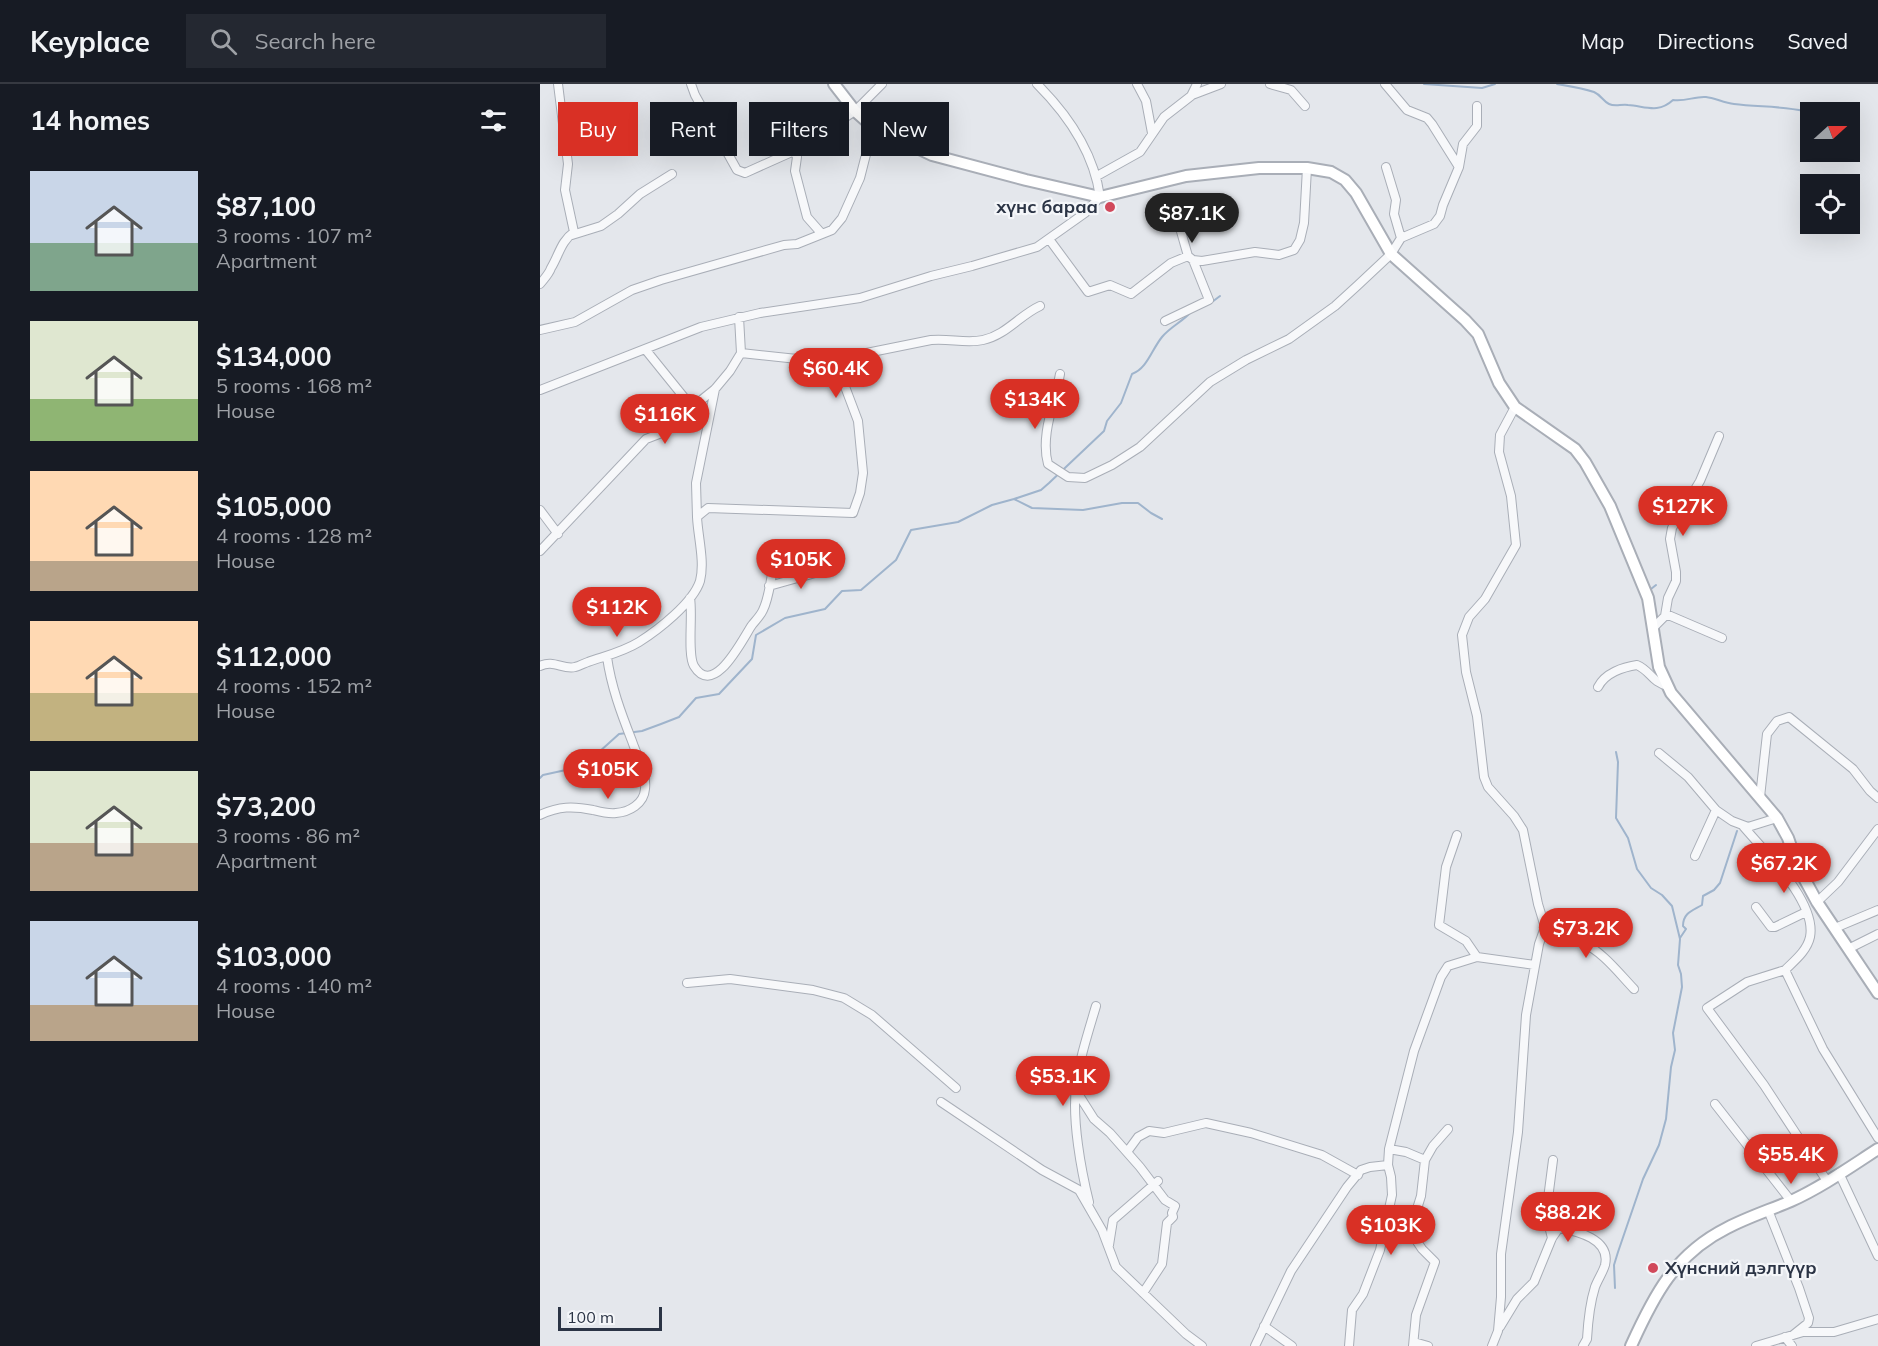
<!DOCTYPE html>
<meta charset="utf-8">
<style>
body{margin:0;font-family:Mulish,sans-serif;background:#242831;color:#f1f3f6;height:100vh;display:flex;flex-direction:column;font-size:22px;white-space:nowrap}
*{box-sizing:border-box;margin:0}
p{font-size:20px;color:#9ea1a6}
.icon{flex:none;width:33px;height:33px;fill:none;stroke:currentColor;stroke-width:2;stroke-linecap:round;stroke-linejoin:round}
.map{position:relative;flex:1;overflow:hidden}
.drawer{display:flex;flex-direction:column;background:#171b24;width:540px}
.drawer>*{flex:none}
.banner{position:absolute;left:18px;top:18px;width:570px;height:54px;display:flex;gap:12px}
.needle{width:39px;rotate:69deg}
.tools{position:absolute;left:1260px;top:18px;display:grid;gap:12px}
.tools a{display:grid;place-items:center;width:60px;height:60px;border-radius:0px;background:#171b24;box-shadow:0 6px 24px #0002;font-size:30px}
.scale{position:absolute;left:18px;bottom:15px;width:104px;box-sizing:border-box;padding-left:6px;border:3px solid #2b3445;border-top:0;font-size:16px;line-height:21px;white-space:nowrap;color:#2b3445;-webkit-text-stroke:4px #f4f6f9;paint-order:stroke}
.price{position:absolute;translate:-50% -51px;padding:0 14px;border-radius:21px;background:#d93025;color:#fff;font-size:20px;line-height:39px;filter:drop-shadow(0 2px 3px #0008)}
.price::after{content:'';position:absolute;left:50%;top:36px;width:18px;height:14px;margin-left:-9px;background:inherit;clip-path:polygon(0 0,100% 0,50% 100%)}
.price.active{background:#222;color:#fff}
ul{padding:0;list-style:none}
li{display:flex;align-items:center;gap:18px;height:150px;padding:0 30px}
li span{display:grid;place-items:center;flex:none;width:168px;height:120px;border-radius:0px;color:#555}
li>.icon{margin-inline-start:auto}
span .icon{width:72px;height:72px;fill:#fffc;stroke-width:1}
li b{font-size:26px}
h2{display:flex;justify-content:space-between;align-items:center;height:72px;padding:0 30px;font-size:26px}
.tag{padding:0 21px;border-radius:0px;background:#171b24;box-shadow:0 6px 24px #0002;font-size:21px;line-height:54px}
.tag.active{background:#d93025;color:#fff}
header{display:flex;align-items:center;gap:36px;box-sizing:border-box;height:84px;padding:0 30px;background:#171b24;border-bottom:2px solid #363941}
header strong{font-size:28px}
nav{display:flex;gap:33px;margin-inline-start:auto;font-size:21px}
.search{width:420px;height:54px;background:#242831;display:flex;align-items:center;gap:15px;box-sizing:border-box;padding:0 21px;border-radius:0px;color:#9ea1a6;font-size:22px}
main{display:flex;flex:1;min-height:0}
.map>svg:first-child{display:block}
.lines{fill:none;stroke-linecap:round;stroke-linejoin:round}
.stream{stroke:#9fb4cc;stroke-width:2}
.street-casing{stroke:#a9aeb7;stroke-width:10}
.secondary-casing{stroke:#a9aeb7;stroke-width:14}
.street{stroke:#f7f8fa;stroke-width:8}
.secondary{stroke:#fff;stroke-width:10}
.poi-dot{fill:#d1495b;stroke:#f4f6f9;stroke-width:2}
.labels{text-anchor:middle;stroke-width:4.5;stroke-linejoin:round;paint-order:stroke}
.poi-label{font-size:18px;font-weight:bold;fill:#2b3445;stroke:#f4f6f9;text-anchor:end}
</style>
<header>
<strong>Keyplace</strong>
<div class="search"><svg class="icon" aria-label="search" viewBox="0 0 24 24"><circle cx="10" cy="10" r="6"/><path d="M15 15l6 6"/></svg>Search here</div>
<nav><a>Map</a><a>Directions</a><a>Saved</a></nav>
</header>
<main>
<section class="drawer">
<h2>14 homes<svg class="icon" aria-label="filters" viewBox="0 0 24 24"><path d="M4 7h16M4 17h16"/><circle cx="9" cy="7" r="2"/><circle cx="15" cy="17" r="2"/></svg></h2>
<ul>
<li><span style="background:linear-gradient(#c9d6e8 60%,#7fa58c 0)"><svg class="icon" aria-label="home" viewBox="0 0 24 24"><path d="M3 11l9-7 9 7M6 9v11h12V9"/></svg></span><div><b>$87,100</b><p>3 rooms · 107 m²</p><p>Apartment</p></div></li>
<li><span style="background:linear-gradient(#dfe7d0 65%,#8fb573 0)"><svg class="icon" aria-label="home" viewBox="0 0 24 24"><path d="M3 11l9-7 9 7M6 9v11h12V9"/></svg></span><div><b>$134,000</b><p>5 rooms · 168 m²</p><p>House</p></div></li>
<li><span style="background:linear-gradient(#ffd9b3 75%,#b9a48a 0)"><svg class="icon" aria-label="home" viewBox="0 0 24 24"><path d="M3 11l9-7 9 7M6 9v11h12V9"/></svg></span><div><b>$105,000</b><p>4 rooms · 128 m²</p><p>House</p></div></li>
<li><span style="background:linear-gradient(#ffd9b3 60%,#c2b280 0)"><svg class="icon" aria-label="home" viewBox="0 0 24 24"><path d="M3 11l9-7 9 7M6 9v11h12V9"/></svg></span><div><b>$112,000</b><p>4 rooms · 152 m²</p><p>House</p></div></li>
<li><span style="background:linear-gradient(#dfe7d0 60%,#b9a48a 0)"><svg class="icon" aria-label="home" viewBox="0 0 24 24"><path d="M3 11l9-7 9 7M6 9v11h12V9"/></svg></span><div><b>$73,200</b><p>3 rooms · 86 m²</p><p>Apartment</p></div></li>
<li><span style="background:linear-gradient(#c9d6e8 70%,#b9a48a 0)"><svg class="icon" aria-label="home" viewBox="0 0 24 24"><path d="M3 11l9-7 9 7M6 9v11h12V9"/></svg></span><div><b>$103,000</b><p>4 rooms · 140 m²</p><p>House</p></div></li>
</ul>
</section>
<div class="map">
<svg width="1338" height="1262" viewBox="0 0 1338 1262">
<rect width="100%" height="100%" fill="#e4e7ec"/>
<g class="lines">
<!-- stream -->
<path class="stream" d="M 884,0 L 942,4 L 955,0
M 1017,0 C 1029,2 1042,4 1054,8 C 1061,11 1063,17 1069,20 C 1075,23 1081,20 1088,21 C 1105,22 1118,30 1133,16 C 1145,18 1155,12 1166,13 C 1175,14 1184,19 1194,20 C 1217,23 1242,22 1264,27
M 672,218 L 680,212
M 474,415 L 501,406 L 509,399 L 564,347 L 567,337 L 581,319 L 592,290 C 607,285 612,265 622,253 C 630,243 642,238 651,228
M 1111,505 L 1116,501
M 0,694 L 3,691 L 35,684 L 59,668 L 79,650 L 102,647 L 121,640 L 139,633 L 156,614 L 179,610 L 212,575 L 216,551 L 245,534 L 285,525 L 302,507 L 321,506 L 356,476 L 371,446 L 418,438 L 452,421 L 474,415 L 492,424 L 543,426 L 582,419 L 598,419 L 611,429 L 622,435
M 1140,854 L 1146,845 L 1143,842 C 1143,829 1152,827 1162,821 L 1163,812 L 1174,806 L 1180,799 L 1197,747
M 1075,1204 L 1074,1181 L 1078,1168 L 1103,1095 L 1119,1061 L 1126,1035 L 1131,983 L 1135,966 L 1133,949 L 1142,903 L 1141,890 L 1138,881 L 1140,855 L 1132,822 L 1122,811 L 1111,804 L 1097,785 L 1088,754 L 1076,734 L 1078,678 L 1076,668"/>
<!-- street casing -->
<g class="street-casing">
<path id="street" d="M 151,0 L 155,11 L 197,86 L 205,89 L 254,67 L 257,73 L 255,87 L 267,133 L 282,150
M 597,0 L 606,17 L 612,49
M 730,0 L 751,6 L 765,22
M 652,11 L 681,0
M 254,67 L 315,27 L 342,0
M 846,83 L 856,116 L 854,130 L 861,154
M 919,83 L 923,60 L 937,42 L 937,22
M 557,92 L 600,68 L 624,33 L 651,12 L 657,0
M 638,137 L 648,172
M 32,151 L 61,142 L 78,130 L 100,110 L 132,90
M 509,155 L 548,208 L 570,201 L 591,210 L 631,179 L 648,172 L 653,176 L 662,177 L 715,168 L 739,171 L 754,166 L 760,156 L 764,139 L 767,84
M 0,200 C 4,195 9,190 11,184 C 19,171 21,157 34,148 L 25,106 L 28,80 L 18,0
M 625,237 L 669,216 L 653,176
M 0,246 L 35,238 L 92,206 L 121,196 L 244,161 L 257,160 L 292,146 L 302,134 L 320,94 L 333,43
M 105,265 L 151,322
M 292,276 L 391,256 C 409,254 426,260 443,256 C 466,251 480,231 500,222
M 520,290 C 515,318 500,351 508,380 L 528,393 L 545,394 L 572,381 L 600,363 L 670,298 L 706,276 L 749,255 L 795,222 L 818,201 L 851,170 L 861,154 L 894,140 L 900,132 L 903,121 L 919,83 L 892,40 L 887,34 L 867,26 L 845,0
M 0,306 L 161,243 L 220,229 L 320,214 L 391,192 L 432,182 L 497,163 L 545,129 L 560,113 C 554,69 528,31 497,0
M 0,426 L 18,450
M 157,433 L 156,399 L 175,305
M 0,467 L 106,355 L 119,350 L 175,305 L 190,287 L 201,269 L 199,233 L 201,233
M 229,502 L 286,486
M 150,514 C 153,531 147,570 154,582 C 174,615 203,554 212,541 C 216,536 221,531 223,526 C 229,514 230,498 233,486
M 1126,530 L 1182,554
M 1114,543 L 1125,532 L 1128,514 L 1136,497 L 1136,488 L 1130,455 L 1132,444 L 1160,397 L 1179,352
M 0,582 C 13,575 23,586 35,583 C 40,582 44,579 48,578 C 65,572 83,568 99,558 C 118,546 153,519 160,497 C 165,478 158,453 157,433 L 168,424 L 313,429 L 320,409 L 323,389 L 318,337 L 301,292 L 292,276 L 276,277 L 201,269
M 1058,603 C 1065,589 1083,583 1097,581 C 1111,587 1111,598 1128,602
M 1119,669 L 1148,693 L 1176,726 L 1192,737 L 1208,743 L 1237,734
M 1220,713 L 1227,650 L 1237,637 L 1249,633 L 1313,685 L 1330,707 L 1338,714
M 0,731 C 19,722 33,722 53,726 C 61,728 68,730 76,729 C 89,728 104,720 105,705 C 107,689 97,672 92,657 C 81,629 71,602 67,573
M 1203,742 C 1224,767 1277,818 1270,853 C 1267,867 1254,877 1245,886
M 917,751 L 906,783 L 899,841 L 926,857 L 937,873 L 995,881
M 1155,772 L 1176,726
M 1277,818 L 1298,798 L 1338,745
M 1216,823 L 1231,843 L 1235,843 L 1266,828
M 1005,843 C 1018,852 1028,851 1040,857 C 1063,868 1077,887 1094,905
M 1295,844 L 1338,826
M 1310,864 L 1338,850
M 147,899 L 190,895 L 273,906 L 304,914 L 332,931 L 416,1004
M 535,1005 L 554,1035 L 570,1049 L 600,1083 L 625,1116 L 635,1122 L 632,1129 L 633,1133 L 627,1139 L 622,1180 L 603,1209
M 401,1018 L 502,1086 L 539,1106 L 562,1146 L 576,1183 L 646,1250 L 662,1262
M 1175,1020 L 1251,1117
M 849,1065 L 874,967 L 901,893 L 908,882 L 937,873
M 587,1068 L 598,1053 L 609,1047 L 624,1049 L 666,1039 L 711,1049 L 782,1071 L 818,1091
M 1299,1089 L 1338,1172
M 1287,1097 L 1224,1001 L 1167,924 L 1207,898 L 1245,886 L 1283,965 L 1338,1054
M 549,1118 C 541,1086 532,1036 536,1003 C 539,976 548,949 556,922
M 1228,1126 L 1259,1204 L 1269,1234 L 1268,1239 L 1253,1251
M 1012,1154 L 1006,1130 L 1013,1076
M 569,1161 L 573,1136 L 618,1097
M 724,1242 L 752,1262
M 960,1243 L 977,1215 L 994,1198 L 1012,1154 L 1019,1144 C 1037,1147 1071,1155 1065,1181 C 1063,1188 1058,1195 1055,1203 C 1050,1219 1048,1237 1047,1255 L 1043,1262
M 1245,1253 L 1252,1262
M 874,1258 L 888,1262
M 715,1262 L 751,1187 L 807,1103 L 821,1086 L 830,1083 L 848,1081
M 809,1262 L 812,1226 L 823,1210 L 840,1166 L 852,1111 L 851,1093 L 848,1081 L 849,1065 L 866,1068 L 885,1076
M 873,1262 L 876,1231 L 895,1178 L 882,1165 L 870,1147 L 881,1112 L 885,1076 L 893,1062 L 908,1045
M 952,1262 L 958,1247 L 961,1213 L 961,1170 L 978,1048 L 986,931 L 999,860 L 1005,843 L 998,820 L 983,746 L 974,732 L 948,703 L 944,693 L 937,632 L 926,588 L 922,551 L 929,533 L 945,515 L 976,461 L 971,412 L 959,368 L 960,351 L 975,323
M 1216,1262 L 1263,1248 L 1294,1248 L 1338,1235"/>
</g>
<!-- secondary casing -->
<g class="secondary-casing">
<path id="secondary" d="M 294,0 L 315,27 L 333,43 L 392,71 L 486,96 L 560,113 L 646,92 L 719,84 L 767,84 L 791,88 L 805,96 L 816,109 L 851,170 L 925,236 L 938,250 L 959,299 L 975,323 L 1035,365 L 1045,378 L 1070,422 L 1108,514 L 1119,583 L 1131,609 L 1237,734 L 1248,754 L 1258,783 L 1277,818 L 1338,909
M 1091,1262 C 1114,1211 1135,1170 1187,1144 C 1208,1133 1230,1126 1251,1117 C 1282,1103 1310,1083 1338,1065"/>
</g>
<!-- street -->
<use href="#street" class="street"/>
<!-- secondary -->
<use href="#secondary" class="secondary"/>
</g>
<!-- markers -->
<g class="poi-dot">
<circle cx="570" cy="123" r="6"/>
<circle cx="1113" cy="1184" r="6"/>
</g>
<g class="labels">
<!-- poi labels -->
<g class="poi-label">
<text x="558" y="129">хүнс бараа</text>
<text x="1125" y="1190" text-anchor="start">Хүнсний дэлгүүр</text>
</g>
</g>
</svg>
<div class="tools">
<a><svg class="needle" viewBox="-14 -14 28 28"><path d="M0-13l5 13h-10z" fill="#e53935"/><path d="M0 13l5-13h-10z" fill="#9ea1a6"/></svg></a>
<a><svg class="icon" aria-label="locate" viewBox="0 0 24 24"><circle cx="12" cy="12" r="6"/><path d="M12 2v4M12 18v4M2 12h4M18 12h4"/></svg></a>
</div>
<div class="scale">100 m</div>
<b class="price active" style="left:652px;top:160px">$87.1K</b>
<b class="price" style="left:296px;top:315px">$60.4K</b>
<b class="price" style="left:495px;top:346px">$134K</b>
<b class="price" style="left:125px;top:361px">$116K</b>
<b class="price" style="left:1143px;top:453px">$127K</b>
<b class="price" style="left:261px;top:506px">$105K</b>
<b class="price" style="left:77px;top:554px">$112K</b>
<b class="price" style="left:68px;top:716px">$105K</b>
<b class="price" style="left:1244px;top:810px">$67.2K</b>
<b class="price" style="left:1046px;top:875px">$73.2K</b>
<b class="price" style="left:523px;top:1023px">$53.1K</b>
<b class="price" style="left:1251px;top:1101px">$55.4K</b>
<b class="price" style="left:1028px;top:1159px">$88.2K</b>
<b class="price" style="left:851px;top:1172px">$103K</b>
<div class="banner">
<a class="tag active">Buy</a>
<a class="tag">Rent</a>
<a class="tag">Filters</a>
<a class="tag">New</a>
</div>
</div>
</main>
